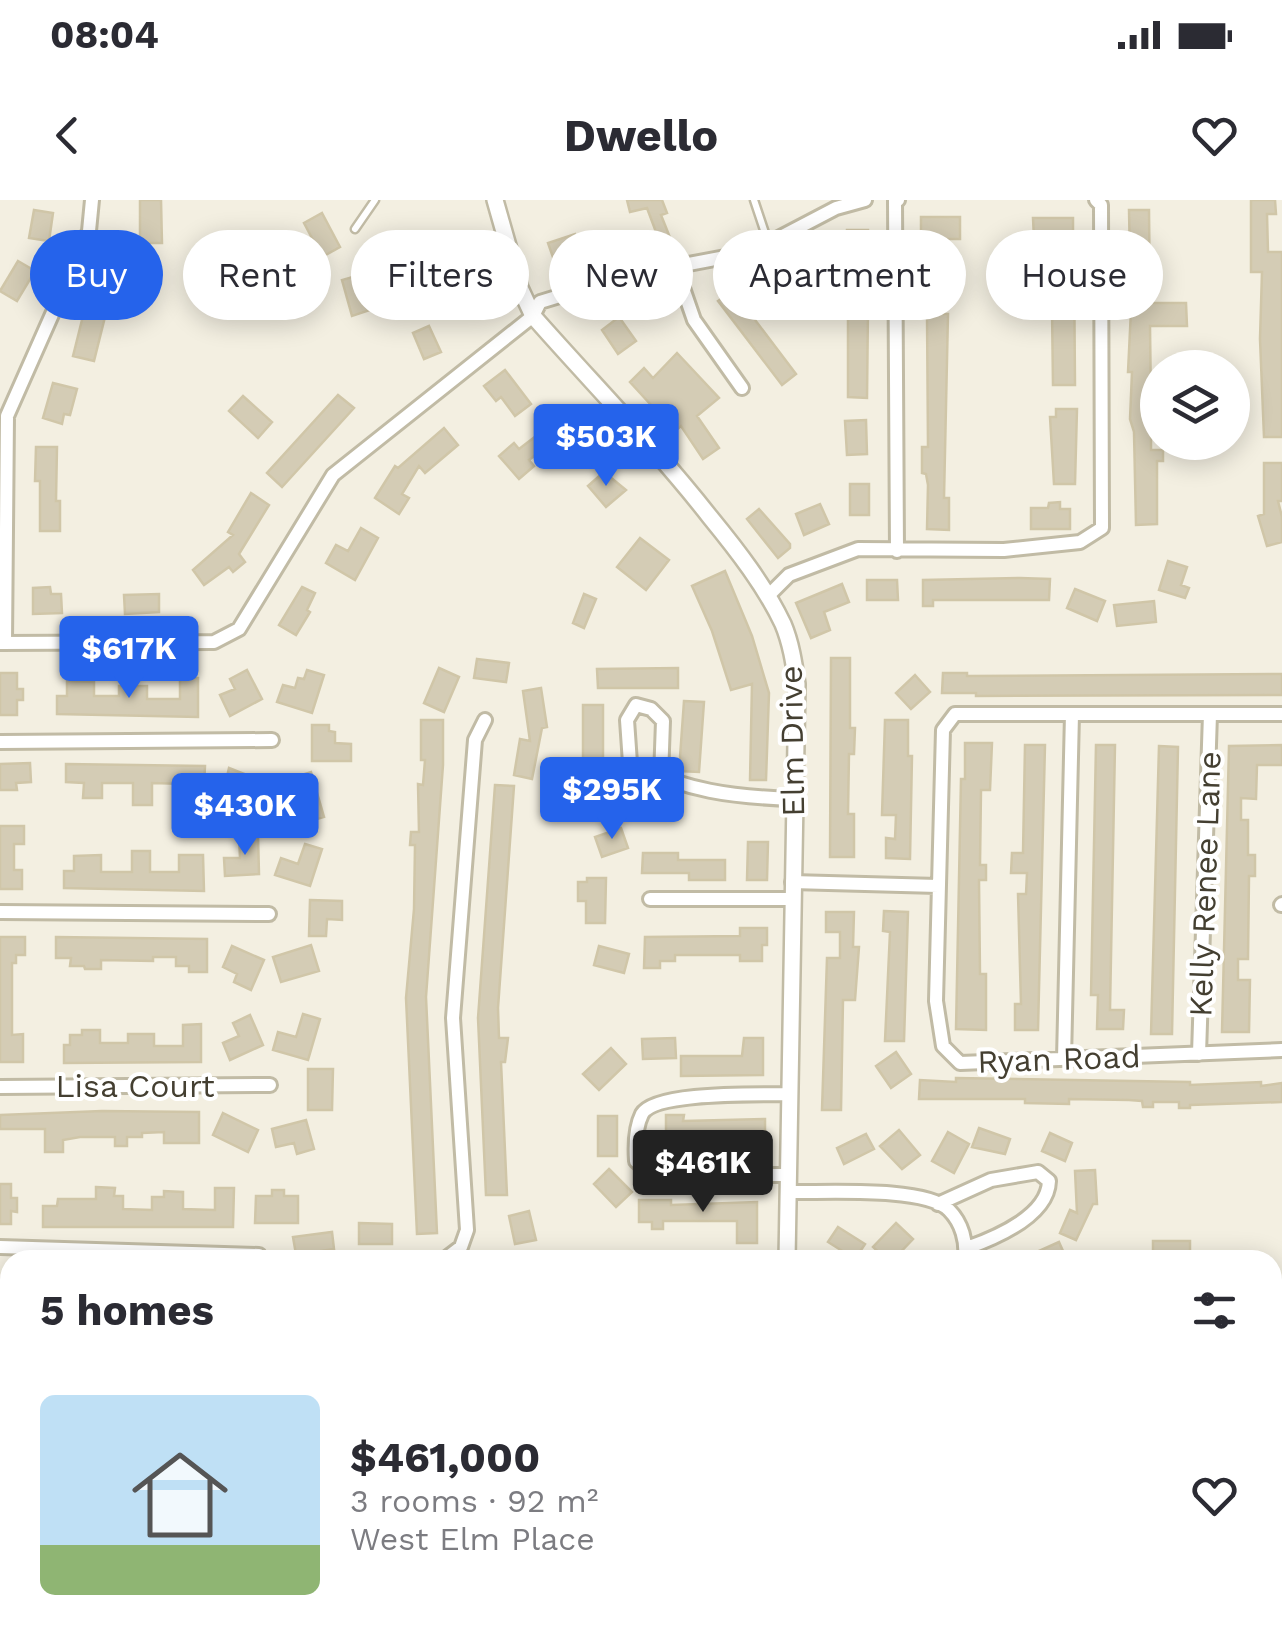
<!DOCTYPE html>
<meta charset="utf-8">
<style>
body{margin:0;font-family:"Work Sans",sans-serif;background:#f7f7f7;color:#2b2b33;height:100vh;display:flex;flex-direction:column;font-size:38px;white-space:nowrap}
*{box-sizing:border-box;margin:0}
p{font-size:32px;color:#7c7c81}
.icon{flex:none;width:55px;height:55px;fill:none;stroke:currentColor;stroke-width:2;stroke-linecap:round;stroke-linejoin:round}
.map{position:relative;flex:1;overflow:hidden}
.panel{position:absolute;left:0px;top:1050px;width:1282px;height:390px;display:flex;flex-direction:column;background:#fff;border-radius:30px 30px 0 0;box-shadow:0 5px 25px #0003}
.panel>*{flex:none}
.banner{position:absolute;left:30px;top:30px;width:1222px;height:90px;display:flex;gap:20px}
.fabs{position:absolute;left:1140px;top:150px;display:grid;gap:20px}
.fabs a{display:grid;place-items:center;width:110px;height:110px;border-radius:50%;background:#fff;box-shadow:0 5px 25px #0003;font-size:50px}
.price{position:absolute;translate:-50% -85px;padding:0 22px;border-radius:10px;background:#2563eb;color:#fff;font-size:32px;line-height:65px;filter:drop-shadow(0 2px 5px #0008)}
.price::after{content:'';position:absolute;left:50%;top:60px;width:30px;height:22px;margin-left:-15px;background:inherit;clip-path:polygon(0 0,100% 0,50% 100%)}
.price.active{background:#222;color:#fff}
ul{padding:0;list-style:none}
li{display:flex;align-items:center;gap:30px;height:250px;padding:0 40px}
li+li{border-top:2px solid #e1e1e2}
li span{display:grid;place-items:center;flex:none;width:280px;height:200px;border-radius:15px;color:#555}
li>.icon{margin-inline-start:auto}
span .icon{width:120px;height:120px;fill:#fffc;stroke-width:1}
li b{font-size:42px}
h2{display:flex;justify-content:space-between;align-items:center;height:120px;padding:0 40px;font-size:42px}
.tag{padding:0 35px;border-radius:45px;background:#fff;box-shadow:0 5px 25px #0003;font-size:35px;line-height:90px}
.tag.active{background:#2563eb;color:#fff}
.status{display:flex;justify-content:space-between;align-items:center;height:70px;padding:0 50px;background:#fff;direction:ltr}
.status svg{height:28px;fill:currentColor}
header{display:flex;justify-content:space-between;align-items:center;height:130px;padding:0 40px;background:#fff;font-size:45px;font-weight:700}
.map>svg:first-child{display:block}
.building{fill:#d4ccb5;stroke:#d0c6a8;stroke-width:2.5}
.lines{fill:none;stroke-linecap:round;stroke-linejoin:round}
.service-casing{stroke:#c1bba5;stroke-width:11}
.minor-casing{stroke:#c1bba5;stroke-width:18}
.tertiary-casing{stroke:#c1bba5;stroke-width:20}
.service{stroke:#fff;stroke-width:6}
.minor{stroke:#fff;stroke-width:12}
.tertiary{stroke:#fff;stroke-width:15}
.labels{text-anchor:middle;stroke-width:8;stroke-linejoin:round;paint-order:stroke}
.street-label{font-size:32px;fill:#443f31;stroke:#fff}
</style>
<div class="status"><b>08:04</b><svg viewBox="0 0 49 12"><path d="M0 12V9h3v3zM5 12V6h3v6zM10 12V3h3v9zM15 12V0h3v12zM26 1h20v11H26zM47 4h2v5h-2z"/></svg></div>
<header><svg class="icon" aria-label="back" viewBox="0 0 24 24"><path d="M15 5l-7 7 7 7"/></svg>Dwello<svg class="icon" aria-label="heart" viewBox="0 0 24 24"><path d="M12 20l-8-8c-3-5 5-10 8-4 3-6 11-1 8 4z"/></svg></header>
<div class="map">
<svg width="1282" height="1440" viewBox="0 0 1282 1440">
<rect width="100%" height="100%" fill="#f3efe1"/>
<!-- building -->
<path class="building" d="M 140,0 L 161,0 L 162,43 L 140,43 Z
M 627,0 L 662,0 L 667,13 L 661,15 L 671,40 L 650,48 L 646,35 L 656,32 L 647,8 L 630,12 Z
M 1251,0 L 1275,0 L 1276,14 L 1267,14 L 1268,52 L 1282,52 L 1282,237 L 1264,237 L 1260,139 L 1262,72 L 1251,72 Z
M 34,10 L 53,13 L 49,41 L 29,38 Z
M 1129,10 L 1149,10 L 1150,103 L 1186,103 L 1187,126 L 1150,126 L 1151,205 L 1158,205 L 1158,216 L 1151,216 L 1151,250 L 1163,250 L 1163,261 L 1157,261 L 1157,324 L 1136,325 L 1134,232 L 1130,219 L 1132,172 L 1128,172 L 1131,110 Z
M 322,13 L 340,47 L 322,57 L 304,23 Z
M 921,17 L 960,17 L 960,39 L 921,39 Z
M 1033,18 L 1073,18 L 1073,39 L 1034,39 Z
M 847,30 L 868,30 L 868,69 L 847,69 Z
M 575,34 L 579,46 L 572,48 L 575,57 L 555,63 L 548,43 Z
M 461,37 L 467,61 L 437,69 L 435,61 L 414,67 L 410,50 Z
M 806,54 L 809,66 L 817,64 L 824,92 L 806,97 L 802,86 L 792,89 L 790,82 L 785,83 L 779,62 Z
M 1074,58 L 1075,185 L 1053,185 L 1052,110 L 1057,110 L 1056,84 L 1048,84 L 1048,59 Z
M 18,61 L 35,71 L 17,101 L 0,91 Z
M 923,65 L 943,65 L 944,114 L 948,114 L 944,298 L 949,298 L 949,330 L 927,329 L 928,285 L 926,274 L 922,273 L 922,247 L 928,247 L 927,114 Z
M 363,74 L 366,83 L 372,82 L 379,107 L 352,116 L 342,80 Z
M 752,76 L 762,90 L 743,104 L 796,174 L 782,185 L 718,101 Z
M 848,109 L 868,109 L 867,198 L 848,197 Z
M 84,112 L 105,117 L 94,161 L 73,156 Z
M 619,117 L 636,141 L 618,154 L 602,130 Z
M 429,126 L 441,152 L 424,159 L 413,133 Z
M 677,153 L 719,198 L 697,216 L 719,248 L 703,259 L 681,226 L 675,231 L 630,182 L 644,168 L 653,178 Z
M 505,170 L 531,204 L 515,216 L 501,197 L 496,201 L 484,186 Z
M 53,183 L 77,189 L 70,215 L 64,214 L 62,224 L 43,218 Z
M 338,195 L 354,208 L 282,287 L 267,273 Z
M 243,196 L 272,222 L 258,238 L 229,211 Z
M 1056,209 L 1077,209 L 1075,284 L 1054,284 L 1050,217 L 1056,217 Z
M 866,220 L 867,254 L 847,255 L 845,221 Z
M 553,223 L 578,254 L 564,266 L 548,245 L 529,260 L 534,266 L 519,279 L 499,256 L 514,243 L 519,249 Z
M 444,228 L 458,245 L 425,273 L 419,266 L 402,294 L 409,298 L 399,314 L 375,298 L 395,266 L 398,268 Z
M 36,247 L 57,247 L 56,301 L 60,301 L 60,331 L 40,331 L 40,281 L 35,281 Z
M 1264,263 L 1282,263 L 1282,301 L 1278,301 L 1282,317 L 1282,342 L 1267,346 L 1258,316 L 1264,314 Z
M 604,272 L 626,290 L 606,307 L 588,286 Z
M 850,284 L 869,284 L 869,315 L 850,315 Z
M 251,293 L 269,305 L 239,354 L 245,362 L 233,372 L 229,367 L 204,385 L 193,370 L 233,335 L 228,332 Z
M 1060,302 L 1060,309 L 1070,309 L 1070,329 L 1031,329 L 1031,308 L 1048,308 L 1049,303 Z
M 820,304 L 829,324 L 804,335 L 796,314 Z
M 759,309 L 790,344 L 790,348 L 778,358 L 747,319 Z
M 361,328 L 378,338 L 355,380 L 326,363 L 336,345 L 348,351 Z
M 640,338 L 669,360 L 646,390 L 617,367 Z
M 1168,361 L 1187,367 L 1181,385 L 1189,388 L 1185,398 L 1159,390 Z
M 725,371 L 752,436 L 769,493 L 766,580 L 750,580 L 752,484 L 731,490 L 712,431 L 692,386 Z
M 1020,378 L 1050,379 L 1049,400 L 933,400 L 933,406 L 923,406 L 923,380 Z
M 867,380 L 897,380 L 898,400 L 867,400 Z
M 842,384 L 849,402 L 824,412 L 830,430 L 811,438 L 796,403 Z
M 50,387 L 51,394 L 61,394 L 62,413 L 33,414 L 33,388 Z
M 302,387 L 315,393 L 307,410 L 310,412 L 296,435 L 279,425 Z
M 1075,389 L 1105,401 L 1097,421 L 1067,408 Z
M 159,394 L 159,412 L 125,414 L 124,395 Z
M 584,394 L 596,399 L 584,428 L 573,423 Z
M 1154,401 L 1156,422 L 1117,426 L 1114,405 Z
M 831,458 L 850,458 L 850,528 L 855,528 L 854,554 L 849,554 L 848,614 L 854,614 L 854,657 L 830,657 Z
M 477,459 L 509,463 L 506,482 L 474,478 Z
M 439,468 L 459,477 L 444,512 L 424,503 Z
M 678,468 L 678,488 L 598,488 L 597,469 Z
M 247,470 L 262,499 L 230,516 L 220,495 L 235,489 L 230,479 Z
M 307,470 L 324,475 L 312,513 L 277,502 L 283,485 L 295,488 L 298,478 L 304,479 Z
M 0,473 L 17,473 L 17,489 L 23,489 L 23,500 L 17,500 L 17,515 L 0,515 Z
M 943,473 L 967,473 L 967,476 L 1282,474 L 1282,495 L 976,496 L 976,493 L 942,493 Z
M 915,475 L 930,492 L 911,509 L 896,493 Z
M 180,478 L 198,478 L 198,517 L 57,514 L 57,496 L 67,496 L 67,481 L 94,482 L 94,496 L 119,496 L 119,486 L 147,486 L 147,499 L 180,499 Z
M 541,488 L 547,527 L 542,528 L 532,579 L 514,575 L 520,539 L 530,541 L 523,491 Z
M 684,501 L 704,502 L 699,572 L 679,571 Z
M 583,505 L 603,505 L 603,585 L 583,585 Z
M 421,520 L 443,520 L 443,565 L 426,797 L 437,1033 L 417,1034 L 406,798 L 414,709 L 415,645 L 410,645 L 411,632 L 419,632 L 418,584 L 423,585 L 425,560 L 421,560 Z
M 885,520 L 908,520 L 908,556 L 912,556 L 910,659 L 886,658 L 886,638 L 895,639 L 896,615 L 882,615 Z
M 312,525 L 329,525 L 329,531 L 335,532 L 335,543 L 351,544 L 351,561 L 312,561 Z
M 965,543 L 992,543 L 990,590 L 981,590 L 980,665 L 986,665 L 986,680 L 979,680 L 980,774 L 986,774 L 986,830 L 956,829 L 961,579 L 965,579 Z
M 1025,545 L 1045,545 L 1038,830 L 1015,830 L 1015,804 L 1021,804 L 1018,694 L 1026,694 L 1027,673 L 1011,673 L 1012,653 L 1023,653 Z
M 1096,545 L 1115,545 L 1110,810 L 1124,810 L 1123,829 L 1097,829 L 1098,795 L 1091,795 Z
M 1282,545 L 1282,565 L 1257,565 L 1256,599 L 1241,598 L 1241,620 L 1248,620 L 1248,655 L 1255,655 L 1255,676 L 1249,676 L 1248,759 L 1238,759 L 1238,780 L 1250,780 L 1249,832 L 1222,832 L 1229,546 Z
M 1159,546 L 1178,547 L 1172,834 L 1151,834 Z
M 30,563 L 31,582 L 16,583 L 17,590 L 0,590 L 0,564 Z
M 66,564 L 205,566 L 203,605 L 186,605 L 186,584 L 152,583 L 152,605 L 133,605 L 133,583 L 102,583 L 102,598 L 83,598 L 84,583 L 66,582 Z
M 229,568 L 265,582 L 257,606 L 222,598 Z
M 311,572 L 324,617 L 307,622 L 299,595 L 281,601 L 276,583 Z
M 495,585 L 514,586 L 498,808 L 499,838 L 508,838 L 505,862 L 501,862 L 507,995 L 486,995 L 478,818 Z
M 0,626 L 24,626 L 24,644 L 14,644 L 14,670 L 22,670 L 22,689 L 0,689 Z
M 621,628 L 628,648 L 602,657 L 595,637 Z
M 258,635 L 259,674 L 225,676 L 224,658 L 240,658 L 239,636 Z
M 748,642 L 768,642 L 767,680 L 747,680 Z
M 305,644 L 322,649 L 310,686 L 275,675 L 281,658 L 298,664 Z
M 132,651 L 150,651 L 150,672 L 179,672 L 179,655 L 203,655 L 204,691 L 64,688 L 64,671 L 74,671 L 74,656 L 101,655 L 101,672 L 132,672 Z
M 643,653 L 678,653 L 678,660 L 725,660 L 725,680 L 689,680 L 689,673 L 642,673 Z
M 587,678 L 606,678 L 605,723 L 586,723 L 586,701 L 578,701 L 578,682 L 587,682 Z
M 310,700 L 342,701 L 342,720 L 327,719 L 326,736 L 309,736 Z
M 884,711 L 908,712 L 904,841 L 885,841 L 890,732 L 883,731 Z
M 826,712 L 854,712 L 853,747 L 859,747 L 855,800 L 843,800 L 841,910 L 822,910 L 827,758 L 840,758 L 840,732 L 826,732 Z
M 740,728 L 767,728 L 767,745 L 762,745 L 762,761 L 740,761 L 740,755 L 675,755 L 675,761 L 660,761 L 660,768 L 644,768 L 645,737 L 740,736 Z
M 0,737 L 25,737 L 25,755 L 16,755 L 16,763 L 12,763 L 12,835 L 23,834 L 23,862 L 0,862 Z
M 56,737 L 207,739 L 207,772 L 189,772 L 189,766 L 176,766 L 176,757 L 153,757 L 153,761 L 101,760 L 101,769 L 85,769 L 84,766 L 70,766 L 71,758 L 56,758 Z
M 311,745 L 319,771 L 281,782 L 273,757 Z
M 232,746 L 264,760 L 251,790 L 234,782 L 237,774 L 223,767 Z
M 599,746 L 629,754 L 624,773 L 594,765 Z
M 303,814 L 320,819 L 308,860 L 273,850 L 278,832 L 296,837 Z
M 250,815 L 263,845 L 230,860 L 223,843 L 239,836 L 233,823 Z
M 201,824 L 201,862 L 64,863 L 64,845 L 70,845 L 70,835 L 82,835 L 82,830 L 100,830 L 100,843 L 128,843 L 128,834 L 154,834 L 154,846 L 183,846 L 183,825 Z
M 675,838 L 676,858 L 643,859 L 642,839 Z
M 744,838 L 763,838 L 763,875 L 681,876 L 681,856 L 742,856 Z
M 611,848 L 626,864 L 599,890 L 583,874 Z
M 896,852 L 911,874 L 891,888 L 876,866 Z
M 308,869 L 333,869 L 332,910 L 308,910 Z
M 956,878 L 1190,882 L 1190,885 L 1261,882 L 1261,886 L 1282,883 L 1282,902 L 1190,905 L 1190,908 L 1179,908 L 1179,902 L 1153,902 L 1153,907 L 1143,907 L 1142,901 L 1129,900 L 1069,899 L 1069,904 L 1025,903 L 1025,899 L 919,899 L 920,880 L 956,882 Z
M 102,911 L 199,912 L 199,943 L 164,943 L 164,932 L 142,933 L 142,937 L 127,937 L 127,946 L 115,946 L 115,937 L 80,937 L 63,940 L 63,952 L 45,952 L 45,929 L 0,929 L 0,915 Z
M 223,913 L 258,930 L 248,952 L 213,935 Z
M 666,915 L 684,915 L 683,921 L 765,919 L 765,957 L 744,957 L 744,943 L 683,943 L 683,956 L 666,956 Z
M 598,916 L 617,916 L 617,956 L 598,956 Z
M 306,920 L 314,949 L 297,954 L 294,943 L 276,947 L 272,929 Z
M 979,928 L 1010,939 L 1005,954 L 972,947 Z
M 899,930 L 920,955 L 902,969 L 880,946 Z
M 948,932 L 969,944 L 954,973 L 932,961 Z
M 1050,933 L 1072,943 L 1065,961 L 1042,951 Z
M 866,934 L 874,949 L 844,964 L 837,948 Z
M 609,969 L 632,992 L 616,1007 L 594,984 Z
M 1095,970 L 1097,1004 L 1093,1004 L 1076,1040 L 1060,1033 L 1070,1010 L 1077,1013 L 1075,971 Z
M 0,984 L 11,984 L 11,998 L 17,998 L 17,1012 L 11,1011 L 11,1024 L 0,1024 Z
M 96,987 L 115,988 L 114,996 L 123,996 L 123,1009 L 152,1010 L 152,997 L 164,997 L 164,991 L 183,992 L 183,1009 L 215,1010 L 215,988 L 234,988 L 233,1027 L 43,1027 L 43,1006 L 57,1006 L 58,999 L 96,999 Z
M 272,990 L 284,990 L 284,996 L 298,996 L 298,1023 L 255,1023 L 256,996 L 272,996 Z
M 639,1000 L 671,1000 L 671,1005 L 757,1002 L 757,1043 L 737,1043 L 737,1021 L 663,1021 L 663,1029 L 652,1029 L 652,1022 L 639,1022 Z
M 529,1011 L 536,1040 L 515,1044 L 509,1016 Z
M 359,1023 L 392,1024 L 392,1044 L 359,1044 Z
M 896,1023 L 913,1039 L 893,1060 L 887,1060 L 873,1047 Z
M 838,1027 L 865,1044 L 855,1059 L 828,1042 Z
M 332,1032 L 334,1049 L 314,1052 L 315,1060 L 297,1060 L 293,1037 Z
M 1153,1041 L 1190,1041 L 1190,1059 L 1153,1058 Z
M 1059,1042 L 1067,1060 L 1019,1060 Z"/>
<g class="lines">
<!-- service casing -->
<g class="service-casing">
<path id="service" d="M 754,0 L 768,42
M 355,29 L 375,0
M 382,97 L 511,59
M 341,1430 L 341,1440"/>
</g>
<!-- minor casing -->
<g class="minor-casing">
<path id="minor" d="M 676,68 L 694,120 L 742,188
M 897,351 L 895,1 L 898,0
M 768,396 L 789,375 L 858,349 L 1004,350 L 1080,342 L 1102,328 L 1101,5 L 1096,0
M 0,443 L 214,442 L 239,429 L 333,275 L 533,116 L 540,102 L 625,76 L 736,55 L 771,42 L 836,8 L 865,0
M 5,443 L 7,216 L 89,31 L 92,0
M 1282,514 L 955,514 L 943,530 L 936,801 L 943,846 L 960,863 L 1282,850
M 0,542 L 272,540
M 661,578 L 663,521 L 651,509 L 636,505 L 627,520 L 630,563 C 686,591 732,597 794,599
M 792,682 L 938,686
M 650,699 L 791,699
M 1281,705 L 1282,704
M 0,712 L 269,714
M 1199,854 L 1210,514
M 1064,859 L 1072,514
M 0,887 L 270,885
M 788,975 L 651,975 L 636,961 C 635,946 635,928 642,914 C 655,891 761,895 789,894
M 788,992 C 823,993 925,986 949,1010 C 962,1023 967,1042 965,1060
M 938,1004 L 991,980 L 1038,972 L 1049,981 C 1048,1016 995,1038 967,1048
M 0,1047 L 259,1055 L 259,1060
M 444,1060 L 461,1047 L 467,1030 L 453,818 L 475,540 L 485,520
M 1272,1106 L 1282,1106
M 42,1430 L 43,1440
M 684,1430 L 684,1440
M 1091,1430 L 1102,1440
M 509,1440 L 510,1430
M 860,1440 L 860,1430
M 997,1440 L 1009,1430"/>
</g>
<!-- tertiary casing -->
<g class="tertiary-casing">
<path id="tertiary" d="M 495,0 L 520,88 L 533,116 C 592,183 655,247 710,317 C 737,350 765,386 783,424 C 791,443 794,463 797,484 L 787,1060
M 1272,1294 L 1282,1294
M 0,1295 L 10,1295"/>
</g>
<!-- service -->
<use href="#service" class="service"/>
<!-- minor -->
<use href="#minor" class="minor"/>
<!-- tertiary -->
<use href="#tertiary" class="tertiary"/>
</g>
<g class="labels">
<!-- street labels -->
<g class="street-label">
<text transform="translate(792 541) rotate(-91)" y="11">Elm Drive</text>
<text transform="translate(1205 684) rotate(-88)" y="11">Kelly Renee Lane</text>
<text transform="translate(1059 859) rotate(-2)" y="11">Ryan Road</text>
<text x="135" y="897">Lisa Court</text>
</g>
</g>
</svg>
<div class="fabs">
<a><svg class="icon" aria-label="layers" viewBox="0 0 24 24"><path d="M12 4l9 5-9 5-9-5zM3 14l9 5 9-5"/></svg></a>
</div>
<b class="price" style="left:606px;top:289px">$503K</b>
<b class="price" style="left:129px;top:501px">$617K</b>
<b class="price" style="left:612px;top:642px">$295K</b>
<b class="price" style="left:245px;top:658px">$430K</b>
<b class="price active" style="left:703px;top:1015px">$461K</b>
<div class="banner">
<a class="tag active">Buy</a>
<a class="tag">Rent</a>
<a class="tag">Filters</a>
<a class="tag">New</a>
<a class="tag">Apartment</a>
<a class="tag">House</a>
</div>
<section class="panel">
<h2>5 homes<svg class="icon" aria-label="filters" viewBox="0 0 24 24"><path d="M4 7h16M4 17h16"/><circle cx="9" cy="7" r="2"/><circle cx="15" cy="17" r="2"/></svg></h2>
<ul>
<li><span style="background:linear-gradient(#bfe0f5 75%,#8fb573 0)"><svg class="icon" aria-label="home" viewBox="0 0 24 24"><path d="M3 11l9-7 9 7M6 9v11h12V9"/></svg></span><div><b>$461,000</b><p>3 rooms · 92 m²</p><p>West Elm Place</p></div><svg class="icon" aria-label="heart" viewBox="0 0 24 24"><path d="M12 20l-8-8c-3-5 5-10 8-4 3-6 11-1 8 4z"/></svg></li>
</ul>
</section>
</div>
